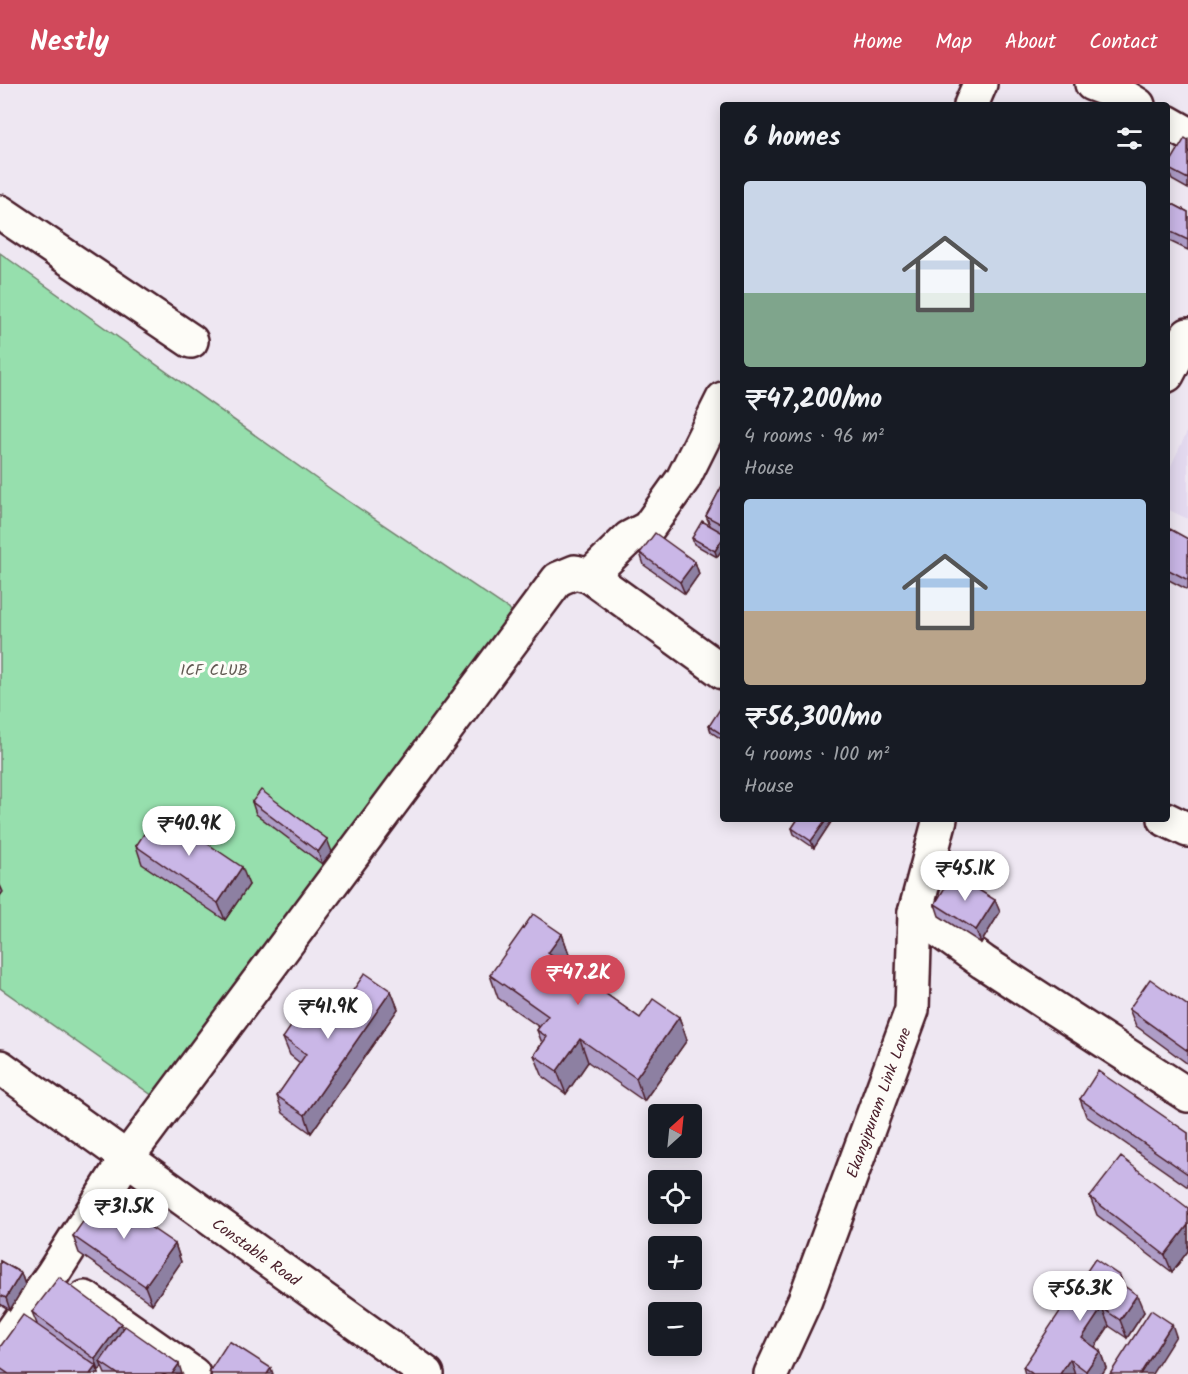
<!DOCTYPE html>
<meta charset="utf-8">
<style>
body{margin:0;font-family:Kalam,sans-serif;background:#242831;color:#f1f3f6;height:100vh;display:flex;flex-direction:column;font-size:22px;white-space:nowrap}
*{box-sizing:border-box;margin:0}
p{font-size:20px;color:#9ea1a6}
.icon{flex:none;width:33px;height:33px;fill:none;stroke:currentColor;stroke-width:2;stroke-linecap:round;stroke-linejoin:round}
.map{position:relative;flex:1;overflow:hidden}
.panel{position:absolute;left:720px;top:18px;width:450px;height:720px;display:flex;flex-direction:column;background:#171b24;border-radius:6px;box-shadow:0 3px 15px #0003}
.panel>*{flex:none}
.needle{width:39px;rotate:27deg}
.controls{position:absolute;left:648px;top:1020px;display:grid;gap:12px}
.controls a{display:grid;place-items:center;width:54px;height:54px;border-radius:6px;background:#171b24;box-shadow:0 3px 15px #0003;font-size:30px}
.price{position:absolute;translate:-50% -51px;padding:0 14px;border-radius:21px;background:#fff;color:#222;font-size:20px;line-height:39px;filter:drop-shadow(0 2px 3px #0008)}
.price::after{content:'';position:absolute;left:50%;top:36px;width:18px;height:14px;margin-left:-9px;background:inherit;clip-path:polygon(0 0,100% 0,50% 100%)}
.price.active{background:#d1495b;color:#fff}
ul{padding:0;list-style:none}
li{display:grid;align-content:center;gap:12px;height:318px;padding:0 24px}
li span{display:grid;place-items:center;height:186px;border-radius:6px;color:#555}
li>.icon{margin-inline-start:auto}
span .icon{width:108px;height:108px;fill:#fffc;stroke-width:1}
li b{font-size:26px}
h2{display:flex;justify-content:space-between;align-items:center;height:72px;padding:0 24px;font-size:26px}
header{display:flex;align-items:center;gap:36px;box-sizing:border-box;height:84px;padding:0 30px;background:#d1495b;color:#fff}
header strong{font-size:28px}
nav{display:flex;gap:33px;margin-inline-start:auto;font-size:21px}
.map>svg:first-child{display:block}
.built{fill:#e3d9ef}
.green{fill:#96dfad;stroke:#707f6c;stroke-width:1.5}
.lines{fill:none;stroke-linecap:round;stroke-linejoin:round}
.street-casing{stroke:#4a1f2b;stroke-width:38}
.secondary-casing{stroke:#4a1f2b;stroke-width:38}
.street{stroke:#fdfcf7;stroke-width:33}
.secondary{stroke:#fdfcf7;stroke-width:33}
.wall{fill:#ae9dc7;stroke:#4a1f2b;stroke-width:1.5}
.shaded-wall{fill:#8d80a2;stroke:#4a1f2b;stroke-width:1.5}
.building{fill:#cab7e7;stroke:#4a1f2b;stroke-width:1.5}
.labels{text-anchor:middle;stroke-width:6;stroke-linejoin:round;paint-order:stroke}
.park-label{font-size:16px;fill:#615952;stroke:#fdfcf7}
.street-label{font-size:16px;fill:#4a1f2b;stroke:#fdfcf7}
</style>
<header>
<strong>Nestly</strong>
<nav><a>Home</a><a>Map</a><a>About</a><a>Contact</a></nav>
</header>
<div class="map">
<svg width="1188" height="1290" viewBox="0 0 1188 1290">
<rect width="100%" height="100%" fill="#eee7f2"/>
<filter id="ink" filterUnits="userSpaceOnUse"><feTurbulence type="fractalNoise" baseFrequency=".0167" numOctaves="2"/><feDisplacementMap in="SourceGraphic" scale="12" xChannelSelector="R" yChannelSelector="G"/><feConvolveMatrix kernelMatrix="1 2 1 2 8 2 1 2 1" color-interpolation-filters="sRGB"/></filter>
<g filter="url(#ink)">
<!-- built -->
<path class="built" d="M 1188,346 L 1188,435 L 1167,425 L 1167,390 Z"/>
<!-- green -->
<path class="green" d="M 0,169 L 332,406 L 513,528 L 173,1026 L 0,904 Z"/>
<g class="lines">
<!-- street casing -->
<g class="street-casing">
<g id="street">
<path d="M 1092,0 L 1122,11 L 1138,21"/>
<path d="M 971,21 L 980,0"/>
<path d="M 1167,38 L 1188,50"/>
<path d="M 0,128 L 191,257"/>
<path d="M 1167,291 L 1188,251"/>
<path d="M 590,492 L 629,454 L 648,444 L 683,395 L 723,315"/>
<path d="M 1165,735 L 1188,746"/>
<path d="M 915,829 L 983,878 L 1188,1011"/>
<path d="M 85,1214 L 193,1290"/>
<path d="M 0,1265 L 52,1191 L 126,1075 L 558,495 L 575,488 L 590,492 L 723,588"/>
<path id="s1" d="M 771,1290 L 805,1216 L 912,926 L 915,829 L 940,735"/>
</g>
</g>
<!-- secondary casing -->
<g class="secondary-casing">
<g id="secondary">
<path id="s2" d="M 0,983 L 427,1290"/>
</g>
</g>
<!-- street -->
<use href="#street" class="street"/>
<!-- secondary -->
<use href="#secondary" class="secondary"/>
</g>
<!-- wall -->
<path class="wall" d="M 1188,56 L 1188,105 L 1172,96 L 1167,84 Z
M 1167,117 L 1188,128 L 1188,166 L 1167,156 Z
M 723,400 L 723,464 L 717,473 L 694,460 L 692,454 L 710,441 L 706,432 Z
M 1167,452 L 1188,455 L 1188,506 L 1167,495 Z
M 640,469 L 695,478 L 699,490 L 685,510 L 644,481 Z
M 723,627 L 723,656 L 711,648 L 709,642 Z
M 252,718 L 332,768 L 322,780 L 256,730 Z
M 798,735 L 833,735 L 814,764 L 794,750 L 792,744 Z
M 136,762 L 249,801 L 225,836 L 142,780 Z
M 935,820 L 1000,828 L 981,859 L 939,832 Z
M 562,850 L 570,873 L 565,881 L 640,934 L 679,933 L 687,956 L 644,1017 L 588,978 L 566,1010 L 543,993 L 534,971 L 542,959 L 537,946 L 539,943 L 498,914 L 490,891 Z
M 391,907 L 398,925 L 311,1049 L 283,1029 L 277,1012 L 300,979 L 290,971 L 283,954 Z
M 1188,922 L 1188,980 L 1136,942 L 1129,925 Z
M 1080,1015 L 1188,1049 L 1188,1103 L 1086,1032 Z
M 1090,1113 L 1188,1124 L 1188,1167 L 1172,1188 L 1097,1131 Z
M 73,1152 L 175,1160 L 181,1178 L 152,1220 L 79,1169 Z
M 0,1177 L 21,1189 L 25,1201 L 10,1226 L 0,1220 Z
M 1120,1192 L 1124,1202 L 1144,1228 L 1127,1254 L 1109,1242 L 1095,1263 L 1100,1267 L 1106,1284 L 1102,1290 L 1025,1290 L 1023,1283 Z
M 32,1228 L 121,1239 L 123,1245 L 182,1290 L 105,1290 L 102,1283 L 99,1287 L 97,1284 L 99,1290 L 0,1290 L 0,1263 L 37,1240 Z"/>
<!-- shaded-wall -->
<path class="shaded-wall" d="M 723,454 L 723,464 L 717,473 L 715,467 Z
M 695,478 L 699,490 L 685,510 L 680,498 Z
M 827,735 L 833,735 L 814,764 L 811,757 Z
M 327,755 L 332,768 L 322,780 L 318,768 Z
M 242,783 L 249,801 L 225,836 L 218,819 Z
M 0,801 L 3,808 L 0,812 Z
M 995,816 L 1000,828 L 981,859 L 976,846 Z
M 562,850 L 570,873 L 557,892 L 548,869 Z
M 391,907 L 398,925 L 311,1049 L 305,1031 Z
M 679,933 L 687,956 L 644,1017 L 636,994 Z
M 580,955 L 588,978 L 566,1010 L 557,987 Z
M 1188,1141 L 1188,1167 L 1172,1188 L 1165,1171 Z
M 175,1160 L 181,1178 L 152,1220 L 145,1202 Z
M 21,1189 L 25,1201 L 10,1226 L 6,1214 Z
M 1120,1192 L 1127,1210 L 1117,1197 Z
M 1137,1211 L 1144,1228 L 1127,1254 L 1120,1236 Z
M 1102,1224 L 1109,1242 L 1089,1272 L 1082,1254 Z
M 121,1239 L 126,1251 L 100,1278 L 102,1283 L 99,1287 L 95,1275 Z
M 1172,1240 L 1176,1252 L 1152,1290 L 1140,1290 Z
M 1100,1267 L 1106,1284 L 1102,1290 L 1087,1290 L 1086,1287 Z
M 1070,1275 L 1075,1290 L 1060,1290 Z
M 179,1280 L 182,1290 L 172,1290 Z
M 96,1282 L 99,1290 L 90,1290 Z
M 271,1284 L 273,1290 L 267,1290 Z"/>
<!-- building -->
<path class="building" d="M 1185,54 L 1188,56 L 1188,95 L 1167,84 Z
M 1167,117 L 1188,128 L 1188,156 L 1167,146 Z
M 723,400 L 723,441 L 706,432 Z
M 702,437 L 723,449 L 723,454 L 715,467 L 692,454 Z
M 1170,445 L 1188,455 L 1188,496 L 1167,485 L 1167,452 Z
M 655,449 L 695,478 L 680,498 L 640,469 Z
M 720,625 L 723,627 L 723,651 L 709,642 Z
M 261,706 L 327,755 L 318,768 L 252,718 Z
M 159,727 L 242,783 L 218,819 L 136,762 Z
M 798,735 L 827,735 L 811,757 L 792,744 Z
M 953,790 L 995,816 L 976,846 L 935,820 Z
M 533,830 L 562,850 L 548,869 L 640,934 L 653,915 L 679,933 L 636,994 L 580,955 L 557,987 L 534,971 L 547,953 L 537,946 L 548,932 L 490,891 Z
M 365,889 L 391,907 L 305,1031 L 277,1012 L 306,970 L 283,954 L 311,913 L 336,931 Z
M 1150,895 L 1188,922 L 1188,967 L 1129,925 Z
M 1098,987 L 1188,1049 L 1188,1090 L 1080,1015 Z
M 1121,1073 L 1188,1124 L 1188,1141 L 1165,1171 L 1090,1113 Z
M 102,1110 L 175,1160 L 145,1202 L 73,1152 Z
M 1095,1175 L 1120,1192 L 1117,1197 L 1137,1211 L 1120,1236 L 1102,1224 L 1082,1254 L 1100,1267 L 1086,1287 L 1070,1275 L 1060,1290 L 1033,1290 L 1023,1283 Z
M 0,1177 L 21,1189 L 6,1214 L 0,1211 Z
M 59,1193 L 121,1239 L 95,1275 L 32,1228 Z
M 1151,1226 L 1172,1240 L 1140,1290 L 1110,1290 Z
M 23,1231 L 96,1282 L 90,1290 L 9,1290 L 0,1284 L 0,1263 Z
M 125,1242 L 179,1280 L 172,1290 L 118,1290 L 100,1278 Z
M 229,1257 L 271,1284 L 267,1290 L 212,1290 L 209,1288 Z"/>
</g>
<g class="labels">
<!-- park labels -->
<g class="park-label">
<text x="214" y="591">ICF CLUB</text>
</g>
<!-- street labels -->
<g class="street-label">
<text dy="6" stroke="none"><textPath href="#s1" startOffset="292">Ekangipuram Link Lane</textPath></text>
<text dy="6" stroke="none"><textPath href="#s2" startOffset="316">Constable Road</textPath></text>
</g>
</g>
</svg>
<div class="controls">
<a><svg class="needle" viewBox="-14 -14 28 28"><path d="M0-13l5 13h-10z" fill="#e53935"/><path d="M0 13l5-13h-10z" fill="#9ea1a6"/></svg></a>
<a><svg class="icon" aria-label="locate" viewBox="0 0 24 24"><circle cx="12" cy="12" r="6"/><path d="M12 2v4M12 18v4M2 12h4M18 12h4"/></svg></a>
<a>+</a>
<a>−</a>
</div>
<b class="price" style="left:189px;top:773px">₹40.9K</b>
<b class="price" style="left:965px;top:818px">₹45.1K</b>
<b class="price active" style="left:578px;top:922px">₹47.2K</b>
<b class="price" style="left:328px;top:956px">₹41.9K</b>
<b class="price" style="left:124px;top:1156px">₹31.5K</b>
<b class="price" style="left:1080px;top:1238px">₹56.3K</b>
<section class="panel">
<h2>6 homes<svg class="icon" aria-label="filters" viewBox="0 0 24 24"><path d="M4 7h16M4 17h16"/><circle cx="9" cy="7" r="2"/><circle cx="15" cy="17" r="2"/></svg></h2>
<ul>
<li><span style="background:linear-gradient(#c9d6e8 60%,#7fa58c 0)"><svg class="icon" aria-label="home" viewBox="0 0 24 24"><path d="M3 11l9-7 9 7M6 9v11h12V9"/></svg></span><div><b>₹47,200/mo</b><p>4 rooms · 96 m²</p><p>House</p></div></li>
<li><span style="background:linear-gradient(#a9c7e8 60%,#b9a48a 0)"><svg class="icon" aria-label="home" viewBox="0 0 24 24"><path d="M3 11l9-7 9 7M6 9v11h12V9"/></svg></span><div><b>₹56,300/mo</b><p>4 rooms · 100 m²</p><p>House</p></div></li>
</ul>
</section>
</div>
